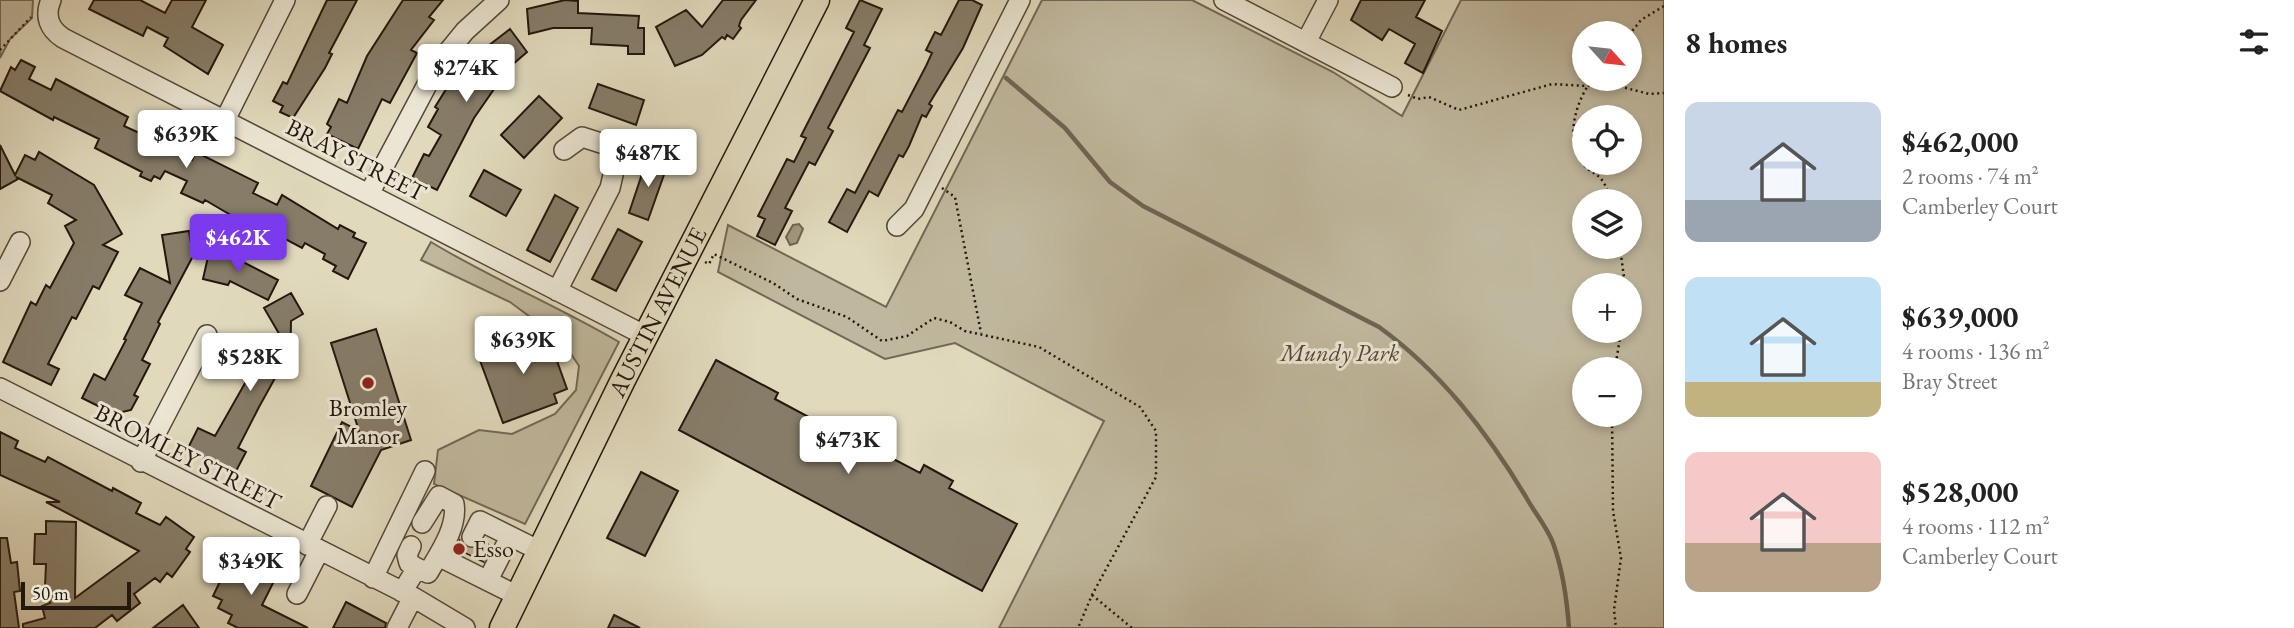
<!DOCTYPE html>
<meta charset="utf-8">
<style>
body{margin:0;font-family:"EB Garamond",serif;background:#f2f2f2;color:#222;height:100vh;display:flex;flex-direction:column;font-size:26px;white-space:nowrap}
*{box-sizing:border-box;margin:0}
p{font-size:23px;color:#767676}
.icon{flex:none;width:38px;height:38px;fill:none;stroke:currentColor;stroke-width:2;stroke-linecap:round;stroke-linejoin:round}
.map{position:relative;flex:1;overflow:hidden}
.drawer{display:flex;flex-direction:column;background:#fff;width:630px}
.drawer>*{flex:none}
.needle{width:46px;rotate:117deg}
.tools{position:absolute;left:1572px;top:21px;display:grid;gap:14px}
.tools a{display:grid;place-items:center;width:70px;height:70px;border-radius:50%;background:#fff;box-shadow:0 4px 10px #0003;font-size:35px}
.scale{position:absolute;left:21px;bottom:18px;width:110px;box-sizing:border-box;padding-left:7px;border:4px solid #24170d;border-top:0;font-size:19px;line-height:24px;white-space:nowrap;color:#24170d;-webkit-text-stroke:5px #ebe6d3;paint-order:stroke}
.price{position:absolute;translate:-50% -60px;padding:0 16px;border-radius:7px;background:#fff;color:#222;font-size:23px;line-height:46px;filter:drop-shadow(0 2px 4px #0008)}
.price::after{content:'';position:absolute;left:50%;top:42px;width:21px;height:16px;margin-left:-10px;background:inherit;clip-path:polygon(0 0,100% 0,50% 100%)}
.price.selected{background:#7c3aed;color:#fff}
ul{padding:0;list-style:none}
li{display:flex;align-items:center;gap:21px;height:175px;padding:0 21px}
li span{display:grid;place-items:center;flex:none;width:196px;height:140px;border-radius:14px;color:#555}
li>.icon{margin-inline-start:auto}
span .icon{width:84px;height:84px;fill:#fffc;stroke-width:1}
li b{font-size:30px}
h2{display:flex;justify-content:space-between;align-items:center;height:84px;padding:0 21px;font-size:30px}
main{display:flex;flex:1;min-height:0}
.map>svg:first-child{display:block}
.green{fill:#c0b89e;stroke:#726856;stroke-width:2;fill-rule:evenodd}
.water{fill:#a09780;stroke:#6e6452;stroke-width:2}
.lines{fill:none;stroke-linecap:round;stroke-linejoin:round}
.stream{stroke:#6e6452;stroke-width:4.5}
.building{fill:#867c68;stroke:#24170d;stroke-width:2}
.minor-tunnel{stroke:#bab299;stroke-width:19;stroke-dasharray:19 10;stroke-linecap:butt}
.minor-casing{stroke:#534839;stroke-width:22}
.major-casing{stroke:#24170d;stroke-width:27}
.path{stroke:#24170d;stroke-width:2.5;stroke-dasharray:2 3.5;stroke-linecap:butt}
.minor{stroke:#ebe6d3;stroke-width:19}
.major{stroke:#e0d9bc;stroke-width:24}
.poi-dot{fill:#8f2418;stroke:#ebe6d3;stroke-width:2.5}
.labels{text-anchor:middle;stroke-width:6;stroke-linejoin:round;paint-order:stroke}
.street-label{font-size:24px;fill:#24170d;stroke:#ebe6d3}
.park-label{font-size:24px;font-style:italic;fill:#534738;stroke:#ebe6d3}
.poi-label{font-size:24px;fill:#24170d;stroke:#ebe6d3}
</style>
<main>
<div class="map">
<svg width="1664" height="628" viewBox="0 0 1664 628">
<rect width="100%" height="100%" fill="#e0d9bc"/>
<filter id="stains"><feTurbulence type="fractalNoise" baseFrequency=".00286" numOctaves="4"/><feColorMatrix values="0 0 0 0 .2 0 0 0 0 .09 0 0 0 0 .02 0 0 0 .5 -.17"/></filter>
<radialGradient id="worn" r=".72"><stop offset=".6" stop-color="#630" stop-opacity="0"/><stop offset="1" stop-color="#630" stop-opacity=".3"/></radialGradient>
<!-- green -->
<path class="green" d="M 0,0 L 33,0 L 32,18 L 10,39 L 0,58 Z
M 1042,0 L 1192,0 L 1333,72 L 1402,116 L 1461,0 L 1664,0 L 1664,628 L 999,628 L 1104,421 L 955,343 L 885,359 L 718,272 L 728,225 L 886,307 ZM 1584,33 L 1629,33 L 1629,79 L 1584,79 ZM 1584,117 L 1629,117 L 1629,163 L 1584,163 ZM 1629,201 L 1629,247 L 1584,247 L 1584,201 ZM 1584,285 L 1629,285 L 1629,331 L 1584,331 ZM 1584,369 L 1629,369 L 1629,415 L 1584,415 Z
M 431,242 C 492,279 558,306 619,342 L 525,524 L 434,484 L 438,450 L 479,430 L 512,434 L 555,414 L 576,390 L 579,366 L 553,327 L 533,319 L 510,302 L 421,260 Z"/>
<!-- water -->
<path class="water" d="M 793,225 L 799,224 L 803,229 L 797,243 L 790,245 L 786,237 Z"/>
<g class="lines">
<!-- stream -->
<path class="stream" d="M 1006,78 L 1065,128 L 1110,182 L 1143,206 L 1379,327 C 1441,372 1487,432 1526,497 C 1534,512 1547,527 1553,543 C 1563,570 1567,600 1569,628"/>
</g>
<!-- building -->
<path class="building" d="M 94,0 L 140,0 L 165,13 L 172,0 L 206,0 L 192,27 L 223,45 L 208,74 L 164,46 L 168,38 L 147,27 L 143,36 L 89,9 Z
M 327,0 L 357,0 L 329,53 L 332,54 L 325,68 L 293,118 L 280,112 L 283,106 L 273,101 L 283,82 L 287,84 Z
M 403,0 L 443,0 L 429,17 L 434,20 L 411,50 L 417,53 L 390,103 L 382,99 L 358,149 L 327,134 L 331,127 L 327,124 L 339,99 L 347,103 L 367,56 Z
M 565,0 L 578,1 L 578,13 L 639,16 L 638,28 L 644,28 L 644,54 L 628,54 L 628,46 L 591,44 L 592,28 L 553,28 L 529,34 L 527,9 Z
M 723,0 L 756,0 L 741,20 L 739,26 L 741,28 L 733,39 L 727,35 L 725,39 L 722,37 L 702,55 L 675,66 L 656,27 L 686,10 L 702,27 Z
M 860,0 L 882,9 L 864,45 L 870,48 L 828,128 L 833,131 L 815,165 L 809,162 L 785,208 L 792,211 L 775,245 L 757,236 L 765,219 L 758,216 L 787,159 L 794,162 L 806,138 L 801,136 L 854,32 L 846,28 Z
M 959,0 L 972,0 L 982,5 L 963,48 L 929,104 L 932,106 L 926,117 L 922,115 L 909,146 L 903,157 L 899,155 L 878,196 L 869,191 L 847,232 L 829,222 L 847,189 L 855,193 L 898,110 L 902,112 L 926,66 L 932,53 L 926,50 L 935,32 L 941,35 Z
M 1361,0 L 1425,0 L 1416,17 L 1442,31 L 1423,73 L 1405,63 L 1415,44 L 1389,29 L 1382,40 L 1351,20 Z
M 510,29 L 527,52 L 498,77 L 501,79 L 474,118 L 437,190 L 412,178 L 424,154 L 429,156 L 441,135 L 428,127 L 438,109 L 435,107 L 465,59 L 471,52 L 475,56 Z
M 21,60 L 35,67 L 29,79 L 51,90 L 56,79 L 128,117 L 124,126 L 148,137 L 151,130 L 169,139 L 165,148 L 192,160 L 196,152 L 258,183 L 253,193 L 277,205 L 282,195 L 338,229 L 340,225 L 355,233 L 353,237 L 366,243 L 348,279 L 333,271 L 336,266 L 323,259 L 325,254 L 305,243 L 302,248 L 278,235 L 275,241 L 205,200 L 203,203 L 181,193 L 187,181 L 165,171 L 160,179 L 154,176 L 151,181 L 140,176 L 142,172 L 95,148 L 99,139 L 54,117 L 53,120 L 0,91 L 11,67 L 15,70 Z
M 598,84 L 644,100 L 636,125 L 589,108 Z
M 539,96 L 562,118 L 524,158 L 501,135 Z
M 0,145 L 15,175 L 25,155 L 35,160 L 39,152 L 94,185 L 122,234 L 103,245 L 118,252 L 99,289 L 93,286 L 76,319 L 72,317 L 48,364 L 59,369 L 51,385 L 3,362 L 31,302 L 36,305 L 46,285 L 50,288 L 74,243 L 65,226 L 76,220 L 48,203 L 52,195 L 16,177 L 18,179 L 0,189 Z
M 647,159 L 667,166 L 648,220 L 629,213 Z
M 484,170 L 521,190 L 506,216 L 470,196 Z
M 555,195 L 578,208 L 550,262 L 527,250 Z
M 618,229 L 642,242 L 616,291 L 592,279 Z
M 189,231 L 193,256 L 158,322 L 160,324 L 142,360 L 150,364 L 134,395 L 138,397 L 131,410 L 114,414 L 82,398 L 94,374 L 105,380 L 126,340 L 124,339 L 142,303 L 125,295 L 140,268 L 170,283 L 162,235 Z
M 210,248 L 236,254 L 235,258 L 278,280 L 268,300 L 230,281 L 228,285 L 203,279 Z
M 291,293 L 303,314 L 291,321 L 290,369 L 280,369 L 259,407 L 238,448 L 246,452 L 235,473 L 187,450 L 198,428 L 215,436 L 253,369 L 264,375 L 266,337 L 281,337 L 264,308 Z
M 376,329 L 411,440 L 381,450 L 352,507 L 311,486 L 342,422 L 359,431 L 331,343 Z
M 546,330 L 567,389 L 554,394 L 557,403 L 503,423 L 478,355 Z
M 716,360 L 778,393 L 775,399 L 829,428 L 834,420 L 862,435 L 859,441 L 920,473 L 924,465 L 953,481 L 949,488 L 1017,524 L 982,591 L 679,430 Z
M 0,432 L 18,441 L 15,448 L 45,462 L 48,457 L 112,491 L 113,488 L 141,503 L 136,513 L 160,525 L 166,517 L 194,537 L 186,549 L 190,552 L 172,577 L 167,573 L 160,582 L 155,578 L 134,594 L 140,603 L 117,621 L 112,615 L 95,628 L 23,628 L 23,624 L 45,618 L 42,606 L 50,603 L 45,587 L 46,564 L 34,564 L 35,534 L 46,534 L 46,521 L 76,522 L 75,598 L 139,551 L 46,502 L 60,502 L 0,475 Z
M 641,472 L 678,491 L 645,556 L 607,538 Z
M 0,538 L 7,538 L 11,563 L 17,562 L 20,591 L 14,592 L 19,628 L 0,628 Z
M 460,540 L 467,548 L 478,548 L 483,542 L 491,546 L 484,562 L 456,548 Z
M 241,560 L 259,569 L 263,561 L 280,569 L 262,605 L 308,628 L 238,628 L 228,623 L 232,615 L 218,608 L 222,600 L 213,596 L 227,567 L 236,571 Z
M 346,602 L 386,623 L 385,628 L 333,628 Z
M 183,605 L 199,628 L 153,628 Z
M 614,615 L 640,628 L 608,628 Z"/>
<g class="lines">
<!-- minor-tunnel -->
<path class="minor-tunnel" d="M 465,552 L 472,537
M 479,559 L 486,544"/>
<!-- minor casing -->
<g class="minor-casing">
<path id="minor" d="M 51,0 C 44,16 49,29 63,38 L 646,336
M 1224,0 L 1392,87
M 1306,42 L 1328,0
M 225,120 L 285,0
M 369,194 L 438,64 L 465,31 L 499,0
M 897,226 L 914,209 L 1020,0
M 0,281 L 20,242
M 557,291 L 610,188 L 618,153 L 607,145 L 582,137 L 564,150
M 0,388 L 413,597 L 465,628
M 141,462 L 207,335
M 472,537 L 480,521 L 540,551
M 307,545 L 327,506
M 411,546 L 407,555 L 409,563 L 417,568
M 438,556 L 518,596
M 373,578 L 425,471
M 488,580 L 510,537
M 402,592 L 417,568 L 428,573 C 439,554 458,527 454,504 L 439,496 L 422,523
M 297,594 L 319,551
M 397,628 L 413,597"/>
</g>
<!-- major casing -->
<g class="major-casing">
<g id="major">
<path id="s1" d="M 502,628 L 623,380 L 817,0"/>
</g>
</g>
<!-- path -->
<path class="path" d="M 1629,35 L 1641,20 L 1664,6
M 0,50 L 31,17
M 1593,79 C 1577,98 1566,134 1579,158 C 1591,179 1603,167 1610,201
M 1408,95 L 1418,99 L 1429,97 L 1459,110 L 1552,84 L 1587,86 L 1603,82 L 1649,94 L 1664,93
M 942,188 L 955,197 L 981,333
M 1620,247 L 1625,285
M 705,262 L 709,264 L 714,254 L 773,283 L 797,299 L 847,317 L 882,341 L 907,336 L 934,318 L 950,322 L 965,331 L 1039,347 L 1140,407 L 1156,431 L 1156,477 L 1092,595 L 1078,628
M 1615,369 L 1621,331
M 1612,415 L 1613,511 L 1621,558 L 1614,610 L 1616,628
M 1092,595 L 1132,628"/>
<!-- minor -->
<use href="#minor" class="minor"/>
<!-- major -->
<use href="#major" class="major"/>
</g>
<!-- markers -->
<g class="poi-dot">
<circle cx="368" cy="383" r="7"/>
<circle cx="459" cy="549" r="7"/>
</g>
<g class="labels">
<!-- street labels -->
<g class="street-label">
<text transform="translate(356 160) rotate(27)" y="8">BRAY STREET</text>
<text dy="8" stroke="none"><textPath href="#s1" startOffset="352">AUSTIN AVENUE</textPath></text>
<text transform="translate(188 457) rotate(27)" y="8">BROMLEY STREET</text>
</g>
<!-- park labels -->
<g class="park-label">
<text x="1340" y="361">Mundy Park</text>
</g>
<!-- poi labels -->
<g class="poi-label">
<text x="368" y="416">Bromley<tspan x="368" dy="28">Manor</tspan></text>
<text x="473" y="557" text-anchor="start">Esso</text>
</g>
</g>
<rect width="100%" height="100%" filter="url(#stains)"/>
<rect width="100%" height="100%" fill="url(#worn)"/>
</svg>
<div class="tools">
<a><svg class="needle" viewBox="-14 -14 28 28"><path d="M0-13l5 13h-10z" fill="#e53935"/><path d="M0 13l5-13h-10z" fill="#767676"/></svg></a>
<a><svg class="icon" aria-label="locate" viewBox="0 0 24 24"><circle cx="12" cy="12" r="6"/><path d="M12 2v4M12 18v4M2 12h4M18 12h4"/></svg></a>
<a><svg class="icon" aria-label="layers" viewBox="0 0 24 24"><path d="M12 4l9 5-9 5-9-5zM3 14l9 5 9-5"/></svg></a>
<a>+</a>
<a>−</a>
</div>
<div class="scale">50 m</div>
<b class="price" style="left:466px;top:104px">$274K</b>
<b class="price" style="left:186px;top:170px">$639K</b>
<b class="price" style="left:648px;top:189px">$487K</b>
<b class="price selected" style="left:238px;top:274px">$462K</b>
<b class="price" style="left:523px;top:376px">$639K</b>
<b class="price" style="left:250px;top:393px">$528K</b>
<b class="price" style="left:848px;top:476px">$473K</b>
<b class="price" style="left:251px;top:597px">$349K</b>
</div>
<section class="drawer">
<h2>8 homes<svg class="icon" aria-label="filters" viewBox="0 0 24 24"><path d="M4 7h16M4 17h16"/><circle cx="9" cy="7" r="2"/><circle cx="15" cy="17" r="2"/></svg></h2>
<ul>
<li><span style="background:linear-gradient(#c9d6e8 70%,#9aa5b1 0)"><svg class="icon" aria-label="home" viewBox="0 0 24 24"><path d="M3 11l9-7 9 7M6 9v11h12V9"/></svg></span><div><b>$462,000</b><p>2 rooms · 74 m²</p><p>Camberley Court</p></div></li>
<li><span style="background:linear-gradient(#bfe0f5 75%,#c2b280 0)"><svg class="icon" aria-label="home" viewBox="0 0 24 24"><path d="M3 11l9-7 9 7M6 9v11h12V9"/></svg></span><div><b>$639,000</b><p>4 rooms · 136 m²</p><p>Bray Street</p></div></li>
<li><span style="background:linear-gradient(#f6c9c9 65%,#b9a48a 0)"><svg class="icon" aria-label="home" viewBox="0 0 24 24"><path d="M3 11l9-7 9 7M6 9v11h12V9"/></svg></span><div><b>$528,000</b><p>4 rooms · 112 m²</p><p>Camberley Court</p></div></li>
</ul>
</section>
</main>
